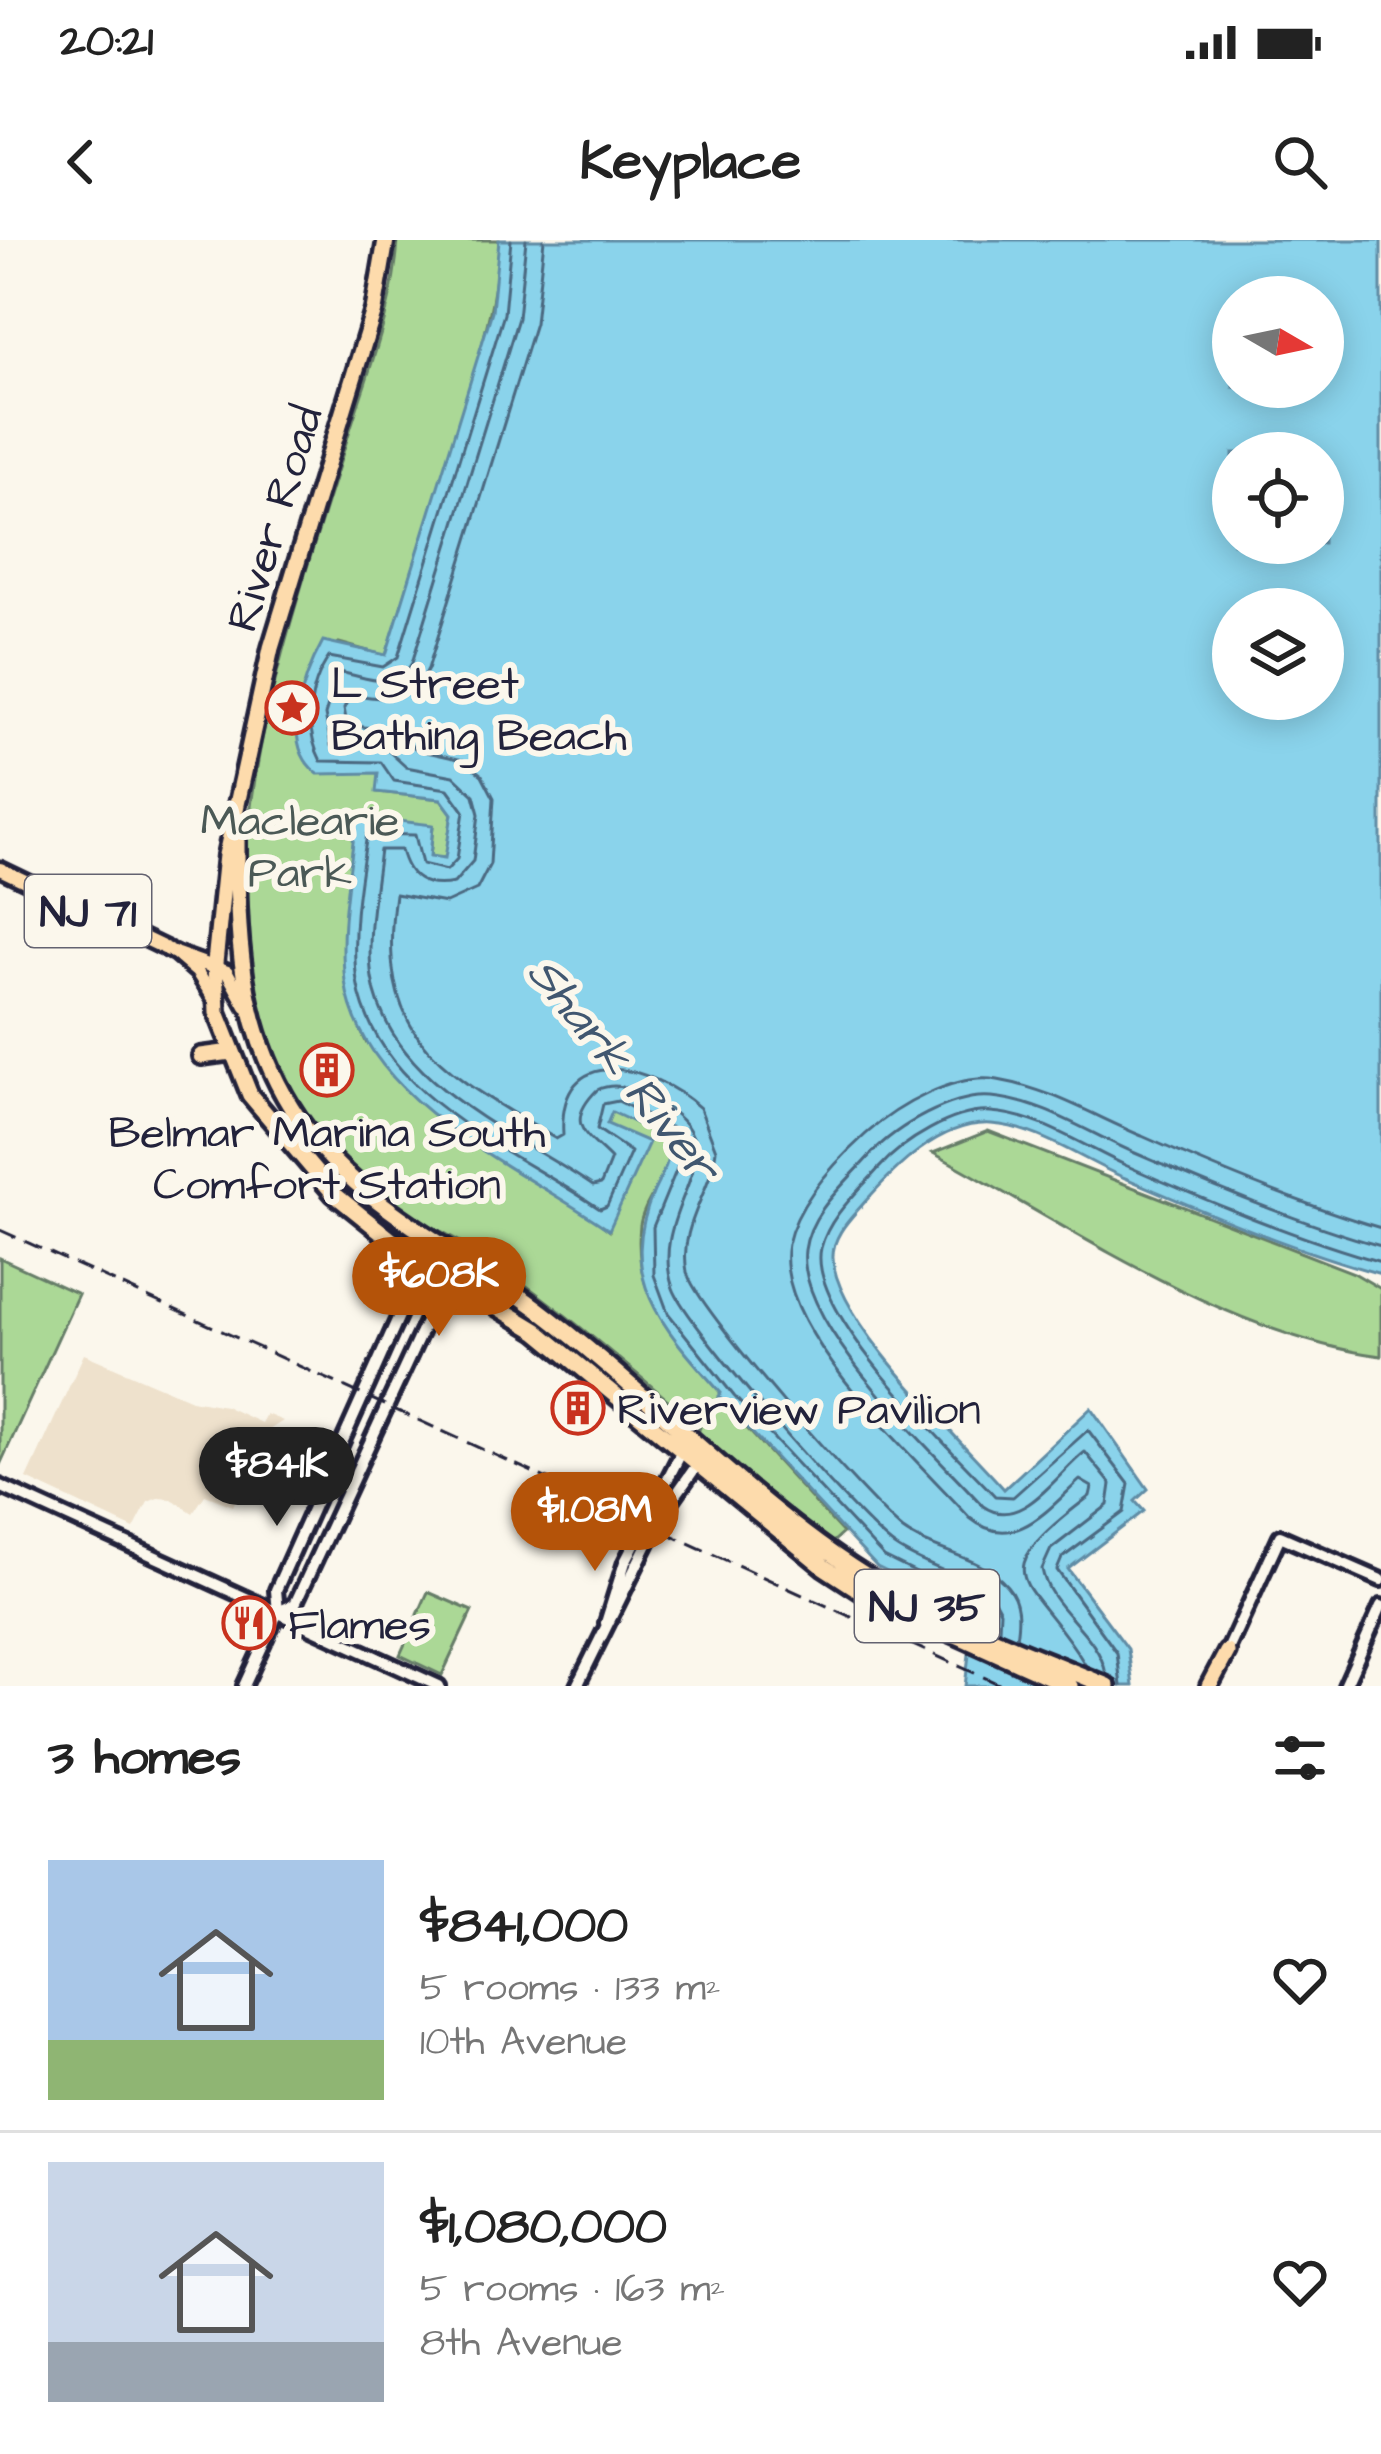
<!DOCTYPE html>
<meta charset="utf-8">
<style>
body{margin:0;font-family:"Architects Daughter",sans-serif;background:#f2f2f2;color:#222;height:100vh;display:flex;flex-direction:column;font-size:45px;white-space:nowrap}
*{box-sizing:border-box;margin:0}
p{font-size:39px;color:#767676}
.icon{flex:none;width:66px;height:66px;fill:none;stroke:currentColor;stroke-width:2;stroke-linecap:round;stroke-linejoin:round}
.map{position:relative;height:1446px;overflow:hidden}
.panel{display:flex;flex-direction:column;background:#fff;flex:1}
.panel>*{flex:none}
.needle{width:78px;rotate:99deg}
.fabs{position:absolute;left:1212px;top:36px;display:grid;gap:24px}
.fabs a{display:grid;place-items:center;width:132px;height:132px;border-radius:50%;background:#fff;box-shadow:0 6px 30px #0003;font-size:60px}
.price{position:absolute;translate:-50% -102px;padding:0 27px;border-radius:42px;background:#b45309;color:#fff;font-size:39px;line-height:78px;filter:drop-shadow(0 3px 6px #0008)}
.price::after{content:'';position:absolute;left:50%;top:72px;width:36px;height:27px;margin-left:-18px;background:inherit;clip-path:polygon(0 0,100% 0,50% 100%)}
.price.on{background:#222;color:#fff}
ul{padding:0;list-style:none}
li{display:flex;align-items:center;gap:36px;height:300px;padding:0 48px}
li+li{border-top:3px solid #e0e0e0}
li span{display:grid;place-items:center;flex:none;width:336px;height:240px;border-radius:0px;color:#555}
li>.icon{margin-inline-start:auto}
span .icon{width:144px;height:144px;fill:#fffc;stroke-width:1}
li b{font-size:51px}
h2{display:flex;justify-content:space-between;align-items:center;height:144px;padding:0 48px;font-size:51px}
.status{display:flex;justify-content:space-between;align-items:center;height:84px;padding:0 60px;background:#fff;direction:ltr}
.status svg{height:33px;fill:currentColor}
header{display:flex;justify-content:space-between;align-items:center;height:156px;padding:0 48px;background:#fff;font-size:54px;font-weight:800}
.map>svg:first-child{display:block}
.built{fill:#eee1cc}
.green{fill:#abd896;stroke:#667d68;stroke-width:3}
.water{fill:#8ad3eb;stroke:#608ca5;stroke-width:3;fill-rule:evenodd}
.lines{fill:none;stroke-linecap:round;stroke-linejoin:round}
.shore{stroke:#4c6981;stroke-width:3}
.secondary-casing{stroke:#22223b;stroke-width:20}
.primary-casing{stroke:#22223b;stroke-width:21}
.highway-casing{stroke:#22223b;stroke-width:24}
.secondary{stroke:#fbf7ec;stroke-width:10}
.primary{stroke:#fddbac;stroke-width:12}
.highway{stroke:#fddbac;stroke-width:15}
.rail{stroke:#22223b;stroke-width:3;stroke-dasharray:18 9;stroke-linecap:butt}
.labels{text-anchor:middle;stroke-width:12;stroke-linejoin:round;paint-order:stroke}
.shield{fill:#fbf7ec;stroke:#636270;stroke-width:3}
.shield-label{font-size:42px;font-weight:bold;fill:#22223b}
.street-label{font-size:45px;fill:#22223b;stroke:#fbf7ec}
.poi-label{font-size:45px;fill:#22223b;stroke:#fbf7ec;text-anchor:start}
.park-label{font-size:45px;fill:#4b5956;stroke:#fbf7ec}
.water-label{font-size:48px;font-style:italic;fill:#415770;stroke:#fbf7ec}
</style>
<div class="status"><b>20:21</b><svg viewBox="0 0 49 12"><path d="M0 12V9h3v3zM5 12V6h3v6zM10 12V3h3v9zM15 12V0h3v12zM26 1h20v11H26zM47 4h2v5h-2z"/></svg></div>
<header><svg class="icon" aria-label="back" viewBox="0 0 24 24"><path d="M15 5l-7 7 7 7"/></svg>Keyplace<svg class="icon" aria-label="search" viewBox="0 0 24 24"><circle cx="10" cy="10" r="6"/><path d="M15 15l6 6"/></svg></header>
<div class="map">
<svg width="1381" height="1446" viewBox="0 0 1381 1446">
<rect width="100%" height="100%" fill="#fbf7ec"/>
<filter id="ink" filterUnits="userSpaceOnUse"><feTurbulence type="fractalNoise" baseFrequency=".00833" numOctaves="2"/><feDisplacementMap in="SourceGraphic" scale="24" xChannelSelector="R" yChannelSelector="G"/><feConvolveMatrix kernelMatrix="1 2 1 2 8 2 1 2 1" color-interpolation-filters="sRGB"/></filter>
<g filter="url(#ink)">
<!-- built -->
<path class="built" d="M 84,1114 L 191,1160 L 225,1166 L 261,1183 L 266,1174 L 283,1181 L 269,1190 L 233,1266 L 205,1255 L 193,1273 L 172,1259 L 158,1258 L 148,1262 L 134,1289 L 27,1239 Z"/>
<!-- green -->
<path class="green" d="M 398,0 L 499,0 C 498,41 489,80 478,120 L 386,416 L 339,403 C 312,426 302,438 298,475 L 354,530 L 379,533 L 377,552 L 441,559 L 452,573 L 446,618 L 430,617 L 433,586 L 356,577 C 349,654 331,730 366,802 L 609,990 L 606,884 L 612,871 L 666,898 C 679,927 644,957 640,985 C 632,1060 675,1098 721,1153 L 719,1158 L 843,1293 L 826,1308 L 696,1199 L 700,1187 C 633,1131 567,1073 495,1023 C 449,992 399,974 358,936 C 150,745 280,419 349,193 C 369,130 394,66 398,0 Z
M 988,891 L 1354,1033 L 1381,1049 L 1381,1116 C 1226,1096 1069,986 933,913 Z
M 0,1018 L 78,1054 L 0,1225 Z
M 428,1352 L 472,1371 L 442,1435 L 400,1415 Z"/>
<!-- water -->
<path class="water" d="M 499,0 L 1381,0 L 1381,1034 C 1295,1011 1207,973 1125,938 C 1082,920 1038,887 991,884 C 940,881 893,930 863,964 C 850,979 832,996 833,1018 C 835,1081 960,1199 1004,1249 L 1091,1168 L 1148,1249 L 1135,1261 L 1144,1271 L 1068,1329 L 1128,1409 L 1133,1446 L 965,1446 L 974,1375 L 877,1327 L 719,1157 L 721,1153 C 662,1087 616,1039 654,951 C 662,934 674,916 667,898 L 612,872 L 607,884 L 649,902 L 609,990 C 519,927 362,863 345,741 C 338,688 351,629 356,576 L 433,585 L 430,616 L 445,618 L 452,574 L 441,559 L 376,552 L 378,533 L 318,534 C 278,505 304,435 323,401 L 386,415 L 492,71 ZM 1233,57 L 1323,57 L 1323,147 L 1233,147 ZM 1233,213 L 1323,213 L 1323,303 L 1233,303 ZM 1233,369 L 1323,369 L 1323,459 L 1233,459 Z"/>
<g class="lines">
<!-- shore -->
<path class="shore" d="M 511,0 L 504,74 L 398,417 L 383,427 L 329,417 C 308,447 304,489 321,521 L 381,522 L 394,541 L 448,549 L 464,571 L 457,619 L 447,630 L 422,624 L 415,595 L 367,594 C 360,639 350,695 357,741 C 376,857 514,910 600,969 L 607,966 L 631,912 L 597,889 L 603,864 L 618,861 L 674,889 L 682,916 L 653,987 L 654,1035 L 668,1073 L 734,1156 L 884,1317 L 979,1364 L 985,1384
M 526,0 L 518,78 L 412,423 C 393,454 366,436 338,432 L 325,475 L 331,506 L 384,507 L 406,527 L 454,536 L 474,555 L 479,574 L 473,621 L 454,643 C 424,649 408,638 401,610 L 380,610 C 375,650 366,699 372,738 C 389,845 515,892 593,946 L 601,944 L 611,919 C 589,896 562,885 597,850 C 617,841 630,849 649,858 C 754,908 644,964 673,1048 C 685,1084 859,1281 894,1306 C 924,1327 963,1334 992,1356 L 1000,1371 L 999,1390
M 544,0 L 535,83 L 428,429 C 411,464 384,460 351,454 L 344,468 L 347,485 L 389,490 L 418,510 L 463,520 L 482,535 L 494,558 L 490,624 L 477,649 L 446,663 L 395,654 C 375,801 441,830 556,899 L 563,895 C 557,799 653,825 700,868 L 716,910 C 711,953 678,986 687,1032 C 694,1066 869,1263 903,1290 C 933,1312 982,1316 1007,1346 C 1020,1361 1019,1379 1016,1398
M 1086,1426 C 1031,1333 976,1342 1090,1256 L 1092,1247 L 1080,1240 C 1048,1269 1014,1314 970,1278 C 918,1220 771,1088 788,1004 C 797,962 835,922 866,894 C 897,866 956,832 998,840 C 1051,849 1094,876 1142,896 C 1216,929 1303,965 1381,988
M 1106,1434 C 1098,1391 1049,1370 1042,1329 L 1051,1309 L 1108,1265 L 1111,1244 L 1085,1212 C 1057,1233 1021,1293 983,1266 C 934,1211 796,1087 805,1010 C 810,971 847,942 871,914 C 896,887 953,853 992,857 C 1044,862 1088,893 1135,913 C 1209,945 1304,985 1381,1006
M 1121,1446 L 1117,1413 L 1057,1330 L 1062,1318 L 1124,1272 L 1129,1244 L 1088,1190 L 1013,1257 L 995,1256 C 952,1210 806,1073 821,1008 C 829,976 858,952 879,928 C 902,902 954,869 991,872 C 1038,875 1083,906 1125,925 C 1199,958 1304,1001 1381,1022"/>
<!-- secondary casing -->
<g class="secondary-casing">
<path id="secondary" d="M 0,1246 L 439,1446
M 278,1372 L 295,1364 L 457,1015
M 606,1383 L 625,1322 L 683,1209
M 1227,1412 L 1280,1296 L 1381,1340
M 244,1446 L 278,1372 L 276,1350 L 433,1000
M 577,1446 L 661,1276 L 702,1218
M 1345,1446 L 1381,1366"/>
</g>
<!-- primary casing -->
<g class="primary-casing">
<path id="primary" d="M 0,629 L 175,713 L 197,732 L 215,760
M 177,714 L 227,732 L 246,766"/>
</g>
<!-- highway casing -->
<g class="highway-casing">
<path id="highway" d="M 386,0 L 374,70 L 271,408 L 226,615 L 215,723 L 217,772 L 250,855 L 334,954 L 404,1010 L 537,1091 L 824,1327 L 867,1355 L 1070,1446
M 237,595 C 237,692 238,782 291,867 C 349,962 448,1003 535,1067 C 643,1148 738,1252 851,1327 C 928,1378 1022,1410 1107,1446
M 201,816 L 231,812
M 1209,1446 L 1227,1412"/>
</g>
<!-- secondary -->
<use href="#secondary" class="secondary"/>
<!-- primary -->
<use href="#primary" class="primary"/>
<!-- highway -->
<use href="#highway" class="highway"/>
<!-- rail -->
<path class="rail" d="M 0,990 L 1003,1446"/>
</g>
</g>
<!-- icons -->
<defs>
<g id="sight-ring" transform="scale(2.7)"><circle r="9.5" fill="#fbf7ec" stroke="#c8321e" stroke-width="1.5"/><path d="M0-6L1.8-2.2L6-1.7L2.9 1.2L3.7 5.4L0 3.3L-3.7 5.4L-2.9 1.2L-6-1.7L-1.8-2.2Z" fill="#c8321e"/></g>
<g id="building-ring" transform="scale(2.7)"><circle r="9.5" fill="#fbf7ec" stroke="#c8321e" stroke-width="1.5"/><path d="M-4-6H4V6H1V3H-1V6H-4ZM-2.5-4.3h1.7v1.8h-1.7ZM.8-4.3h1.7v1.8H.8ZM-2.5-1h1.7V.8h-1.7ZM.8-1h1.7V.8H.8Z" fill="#c8321e"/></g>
<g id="restaurant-ring" transform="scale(2.7)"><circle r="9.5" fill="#fbf7ec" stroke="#c8321e" stroke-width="1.5"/><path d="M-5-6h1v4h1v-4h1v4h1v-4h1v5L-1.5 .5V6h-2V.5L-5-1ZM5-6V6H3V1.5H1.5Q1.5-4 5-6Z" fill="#c8321e"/></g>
</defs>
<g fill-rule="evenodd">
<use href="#sight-ring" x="292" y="468"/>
<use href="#building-ring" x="327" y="830"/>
<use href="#building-ring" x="578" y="1168"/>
<use href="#restaurant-ring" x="249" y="1383"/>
</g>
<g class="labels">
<!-- shield labels -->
<g class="shield">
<rect x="25" y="635" width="126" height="72" rx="9"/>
<rect x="855" y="1330" width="144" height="72" rx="9"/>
</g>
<g class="shield-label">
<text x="88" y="686">NJ 71</text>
<text x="927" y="1381">NJ 35</text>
</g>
<!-- street labels -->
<g class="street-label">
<text transform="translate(273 278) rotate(-73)" y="16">River Road</text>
</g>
<!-- poi labels -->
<g class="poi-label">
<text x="331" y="458">L Street<tspan x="331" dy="52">Bathing Beach</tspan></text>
<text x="327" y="907" text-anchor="middle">Belmar Marina South<tspan x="327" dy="52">Comfort Station</tspan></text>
<text x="617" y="1184">Riverview Pavilion</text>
<text x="288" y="1399">Flames</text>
</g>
<!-- park labels -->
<g class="park-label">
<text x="300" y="595">Maclearie<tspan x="300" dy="52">Park</tspan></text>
</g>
<!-- water labels -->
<g class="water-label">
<text transform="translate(625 828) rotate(51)" y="17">Shark River</text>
</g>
</g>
</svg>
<div class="fabs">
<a><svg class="needle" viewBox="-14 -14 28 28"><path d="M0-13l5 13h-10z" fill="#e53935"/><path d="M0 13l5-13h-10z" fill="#767676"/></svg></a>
<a><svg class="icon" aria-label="locate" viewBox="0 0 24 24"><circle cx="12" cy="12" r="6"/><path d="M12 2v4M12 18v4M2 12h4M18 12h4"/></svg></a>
<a><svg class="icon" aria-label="layers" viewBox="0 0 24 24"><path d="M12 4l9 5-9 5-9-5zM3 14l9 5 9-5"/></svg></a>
</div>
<b class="price" style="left:439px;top:1099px">$608K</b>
<b class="price on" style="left:277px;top:1289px">$841K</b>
<b class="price" style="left:595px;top:1334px">$1.08M</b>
</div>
<section class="panel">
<h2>3 homes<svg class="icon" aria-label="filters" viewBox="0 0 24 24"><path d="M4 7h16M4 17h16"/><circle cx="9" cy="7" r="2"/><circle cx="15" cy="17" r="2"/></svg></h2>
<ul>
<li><span style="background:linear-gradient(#a9c7e8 75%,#8fb573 0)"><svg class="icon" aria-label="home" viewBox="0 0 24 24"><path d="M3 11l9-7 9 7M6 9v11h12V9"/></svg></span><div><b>$841,000</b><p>5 rooms · 133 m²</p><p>10th Avenue</p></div><svg class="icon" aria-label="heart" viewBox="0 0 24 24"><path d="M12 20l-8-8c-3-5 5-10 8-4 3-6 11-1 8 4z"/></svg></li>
<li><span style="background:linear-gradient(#c9d6e8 75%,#9aa5b1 0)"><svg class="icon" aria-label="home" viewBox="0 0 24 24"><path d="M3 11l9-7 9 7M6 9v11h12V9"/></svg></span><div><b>$1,080,000</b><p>5 rooms · 163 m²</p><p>8th Avenue</p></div><svg class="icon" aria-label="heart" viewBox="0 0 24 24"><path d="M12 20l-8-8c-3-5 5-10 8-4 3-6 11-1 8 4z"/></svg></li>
</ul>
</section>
